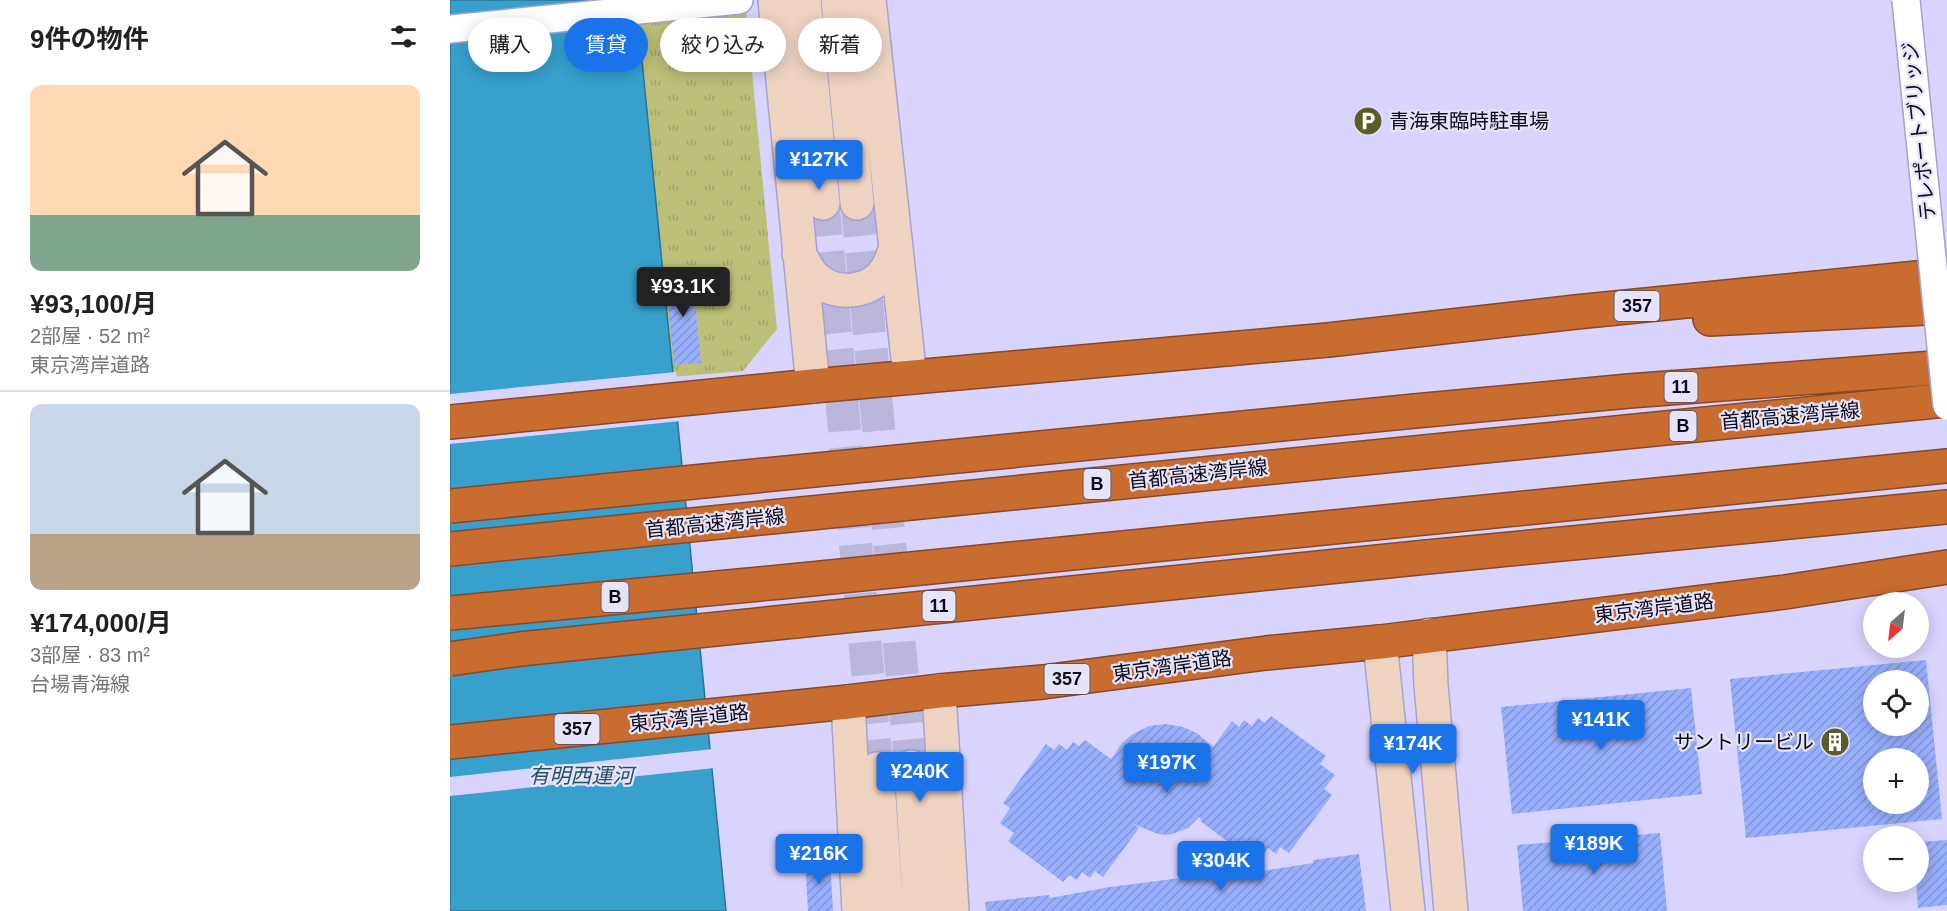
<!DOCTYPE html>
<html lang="ja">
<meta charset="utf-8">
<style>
body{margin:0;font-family:Arial,"Noto Sans JP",sans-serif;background:#f6f6f6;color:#202124;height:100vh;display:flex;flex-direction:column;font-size:22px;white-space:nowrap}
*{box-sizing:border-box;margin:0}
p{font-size:20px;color:#757577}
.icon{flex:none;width:33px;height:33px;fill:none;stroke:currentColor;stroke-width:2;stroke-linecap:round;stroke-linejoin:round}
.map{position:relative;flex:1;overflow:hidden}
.panel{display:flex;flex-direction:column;background:#fff;width:450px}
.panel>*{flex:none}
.banner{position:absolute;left:18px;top:18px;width:570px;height:54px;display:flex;gap:12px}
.needle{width:39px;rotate:208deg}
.controls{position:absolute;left:1413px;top:592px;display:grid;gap:12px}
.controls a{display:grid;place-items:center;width:66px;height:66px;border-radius:50%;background:#fff;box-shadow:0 3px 15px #0003;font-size:30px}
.price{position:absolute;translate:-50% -51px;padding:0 14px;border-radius:6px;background:#1a73e8;color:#fff;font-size:20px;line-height:39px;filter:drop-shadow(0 2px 3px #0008)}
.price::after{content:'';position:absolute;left:50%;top:36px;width:18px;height:14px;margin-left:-9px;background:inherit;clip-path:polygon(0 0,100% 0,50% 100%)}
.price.current{background:#222;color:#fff}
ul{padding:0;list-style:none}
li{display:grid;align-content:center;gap:12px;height:318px;padding:0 30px}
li+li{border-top:2px solid #e0e0e0}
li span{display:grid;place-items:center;height:186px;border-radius:12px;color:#555}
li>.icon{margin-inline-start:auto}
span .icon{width:108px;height:108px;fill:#fffc;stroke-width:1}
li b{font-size:26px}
h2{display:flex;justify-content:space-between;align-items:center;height:72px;padding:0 30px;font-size:26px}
.tag{padding:0 21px;border-radius:27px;background:#fff;box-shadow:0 3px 15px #0003;font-size:21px;line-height:54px}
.tag.current{background:#1a73e8;color:#fff}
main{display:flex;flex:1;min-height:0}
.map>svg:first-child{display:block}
.park{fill:url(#park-tufts)}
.water{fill:#37a0cd;stroke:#2a7398;stroke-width:1.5}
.pier{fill:#d9d4fe}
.building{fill:url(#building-hatch);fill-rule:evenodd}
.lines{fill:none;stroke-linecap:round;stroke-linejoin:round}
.secondary-tunnel{stroke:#bab6dc;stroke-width:33;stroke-dasharray:33 16;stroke-linecap:butt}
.street-casing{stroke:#a7a0d2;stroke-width:30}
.secondary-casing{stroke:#a7a0d2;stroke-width:36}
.highway-casing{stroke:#874929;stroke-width:36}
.street{stroke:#fff;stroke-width:27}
.secondary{stroke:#eed3c1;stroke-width:33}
.highway{stroke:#c86c30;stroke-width:33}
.street-bridge-casing{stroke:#a7a0d2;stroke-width:30;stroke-linecap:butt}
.highway-bridge-casing{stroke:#874929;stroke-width:36;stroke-linecap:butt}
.street-bridge{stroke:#fff;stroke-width:27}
.highway-bridge{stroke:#c86c30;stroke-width:33}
.labels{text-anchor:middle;stroke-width:4.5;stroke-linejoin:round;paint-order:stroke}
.shield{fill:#e6e4fa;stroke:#4e4b5e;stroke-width:1.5}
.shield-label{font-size:18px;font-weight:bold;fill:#0d091b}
.poi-label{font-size:20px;fill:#0d091b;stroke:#e6e4fa;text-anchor:start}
.street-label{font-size:20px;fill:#0d091b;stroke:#e6e4fa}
.water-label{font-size:21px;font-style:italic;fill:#255064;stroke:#e6e4fa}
</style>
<main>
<section class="panel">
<h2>9件の物件<svg class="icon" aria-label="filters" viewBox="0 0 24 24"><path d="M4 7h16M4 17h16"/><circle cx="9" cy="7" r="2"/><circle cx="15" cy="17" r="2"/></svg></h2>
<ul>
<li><span style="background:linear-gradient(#ffd9b3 70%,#7fa58c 0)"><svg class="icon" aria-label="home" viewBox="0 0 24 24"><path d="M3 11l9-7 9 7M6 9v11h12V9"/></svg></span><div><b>¥93,100/月</b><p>2部屋 · 52 m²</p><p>東京湾岸道路</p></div></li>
<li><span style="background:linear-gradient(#c9d6e8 70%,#b9a48a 0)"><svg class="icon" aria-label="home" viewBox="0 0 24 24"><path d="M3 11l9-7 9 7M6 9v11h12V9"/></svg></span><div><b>¥174,000/月</b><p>3部屋 · 83 m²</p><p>台場青海線</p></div></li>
</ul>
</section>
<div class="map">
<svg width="1497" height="911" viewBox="0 0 1497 911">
<defs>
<pattern id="park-tufts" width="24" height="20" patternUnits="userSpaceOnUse" patternTransform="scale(1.5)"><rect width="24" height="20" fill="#bcbf78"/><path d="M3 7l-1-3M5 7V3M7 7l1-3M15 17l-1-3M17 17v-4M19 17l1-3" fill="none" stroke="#a0a367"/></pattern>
<pattern id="building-hatch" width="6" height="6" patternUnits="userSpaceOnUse" patternTransform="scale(1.5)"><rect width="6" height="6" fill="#98affd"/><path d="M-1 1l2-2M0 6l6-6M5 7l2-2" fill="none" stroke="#8295d8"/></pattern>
</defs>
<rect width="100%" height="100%" fill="#d9d4fe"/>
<!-- park -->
<path class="park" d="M 184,0 L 295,0 L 327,329 L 293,371 L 221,377 Z"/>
<!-- water -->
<path class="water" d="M 0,0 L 186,0 L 276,911 L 0,911 Z"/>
<!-- pier -->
<path class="pier" d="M 226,372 L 231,421 L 0,444 L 0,394 Z
M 263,749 L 265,768 L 0,796 L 0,777 Z"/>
<!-- building -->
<path class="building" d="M 242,270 L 251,363 L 224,365 L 215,272 Z
M 1476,660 L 1492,819 L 1296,838 L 1280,679 ZM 1424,681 L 1468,681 L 1468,726 L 1424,726 ZM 1424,759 L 1468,759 L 1468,804 L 1424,804 Z
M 1241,688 L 1252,794 L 1062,814 L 1051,707 Z
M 821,716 L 876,756 L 870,764 L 885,775 L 874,789 L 882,795 L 839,853 L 830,847 L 826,854 L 818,848 L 812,857 L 805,852 L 800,858 L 750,821 L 752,820 L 749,817 L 738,828 L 719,835 L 708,834 L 683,824 L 689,828 L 653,877 L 645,871 L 640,878 L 632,872 L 627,880 L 619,875 L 613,882 L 558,841 L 564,833 L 550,823 L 560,808 L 553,803 L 596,744 L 604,750 L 609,744 L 617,750 L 623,742 L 629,746 L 635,740 L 661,759 L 673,742 L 683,734 L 699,726 L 716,724 L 733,727 L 747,733 L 763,747 L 782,721 L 789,727 L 794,720 L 802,726 L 808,718 L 815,723 Z
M 1210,833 L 1217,911 L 1073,911 L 1067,845 Z
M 1497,840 L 1497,905 L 1468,908 L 1466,882 L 1468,882 L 1468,842 Z
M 909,854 L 916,911 L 536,911 L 535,902 L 599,895 L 600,898 L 660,887 L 793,870 L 794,874 L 863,863 L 863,860 Z
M 380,859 L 383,911 L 358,911 L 355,860 Z"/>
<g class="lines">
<!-- secondary-tunnel -->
<path class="secondary-tunnel" d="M 373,203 L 427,769
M 407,203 L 461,767"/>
<!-- street casing -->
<g class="street-casing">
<path id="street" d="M 0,29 L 289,0"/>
</g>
<!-- secondary casing -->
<g class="secondary-casing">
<path id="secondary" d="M 325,0 L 363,386
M 354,0 L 373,203
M 388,0 L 407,203
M 419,0 L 460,377
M 349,254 C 354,261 358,272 365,278 C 386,298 424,293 438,267 C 441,262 443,255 445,250
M 979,635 L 981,685 L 1001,911
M 930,642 L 958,911
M 489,691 L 502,911
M 398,702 L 409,911
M 461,767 L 470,911
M 427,769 L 437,911"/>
</g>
<!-- highway casing -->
<g class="highway-casing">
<path id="highway" d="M 1260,319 L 1497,307
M 965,411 L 1179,391 L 1497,367
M 0,422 L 363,386 L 878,340 L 1126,312 L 1497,275
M 0,549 L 1497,400
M 977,557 L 1497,507
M 0,613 L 331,582 L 1497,466
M 0,742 L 398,702 L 489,691 L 593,682 L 816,653 L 930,642 L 1335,592 L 1497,567"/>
</g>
<!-- street -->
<use href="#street" class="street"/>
<!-- secondary -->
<use href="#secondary" class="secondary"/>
<!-- highway -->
<use href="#highway" class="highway"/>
<!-- street-bridge casing -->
<g class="street-bridge-casing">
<path id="street-bridge" d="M 1456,0 L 1497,406"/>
</g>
<!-- highway-bridge casing -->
<g class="highway-bridge-casing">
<path id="highway-bridge" d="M 0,506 L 965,411
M 0,659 L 70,649 L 977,557"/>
</g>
<!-- street-bridge -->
<use href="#street-bridge" class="street-bridge"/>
<!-- highway-bridge -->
<use href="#highway-bridge" class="highway-bridge"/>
</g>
<!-- icons -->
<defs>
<g id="parking-disc" transform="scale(1.5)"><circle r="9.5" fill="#5b5c29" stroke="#e6e4fa"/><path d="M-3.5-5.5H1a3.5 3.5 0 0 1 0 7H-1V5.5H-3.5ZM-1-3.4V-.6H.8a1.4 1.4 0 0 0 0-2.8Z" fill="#fff"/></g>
<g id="building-disc" transform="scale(1.5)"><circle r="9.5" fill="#5b5c29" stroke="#e6e4fa"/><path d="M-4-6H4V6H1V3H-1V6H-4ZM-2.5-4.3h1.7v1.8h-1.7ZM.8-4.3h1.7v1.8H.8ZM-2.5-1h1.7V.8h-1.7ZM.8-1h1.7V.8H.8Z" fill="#fff"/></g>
</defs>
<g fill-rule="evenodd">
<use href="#parking-disc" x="918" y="121"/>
<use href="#building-disc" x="1385" y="742"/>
</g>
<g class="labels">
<!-- shield labels -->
<g class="shield">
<rect x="1164.5" y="291" width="45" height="30" rx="4.5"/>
<rect x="1214.5" y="372" width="33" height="30" rx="4.5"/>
<rect x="1219.5" y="411" width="27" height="30" rx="4.5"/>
<rect x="633.5" y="469" width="27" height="30" rx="4.5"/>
<rect x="151.5" y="582" width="27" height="30" rx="4.5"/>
<rect x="472.5" y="591" width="33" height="30" rx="4.5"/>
<rect x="594.5" y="664" width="45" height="30" rx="4.5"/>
<rect x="104.5" y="714" width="45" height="30" rx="4.5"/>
</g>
<g class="shield-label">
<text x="1187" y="312">357</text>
<text x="1231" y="393">11</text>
<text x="1233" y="432">B</text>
<text x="647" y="490">B</text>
<text x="165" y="603">B</text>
<text x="489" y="612">11</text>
<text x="617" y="685">357</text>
<text x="127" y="735">357</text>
</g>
<!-- poi labels -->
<g class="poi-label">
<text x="939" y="128">青海東臨時駐車場</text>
<text x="1364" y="749" text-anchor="end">サントリービル</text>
</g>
<!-- street labels -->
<g class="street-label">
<text transform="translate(1469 131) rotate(-96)" y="7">テレポートブリッジ</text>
<text transform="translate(1340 416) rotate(-5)" y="7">首都高速湾岸線</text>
<text transform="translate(748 474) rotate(-6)" y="7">首都高速湾岸線</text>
<text transform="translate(265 523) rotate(-6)" y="7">首都高速湾岸線</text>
<text transform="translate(1204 608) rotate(-7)" y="7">東京湾岸道路</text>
<text transform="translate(722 666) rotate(-8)" y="7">東京湾岸道路</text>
<text transform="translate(239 718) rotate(-6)" y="7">東京湾岸道路</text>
</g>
<!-- water labels -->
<g class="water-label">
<text x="131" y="783">有明西運河</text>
</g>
</g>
</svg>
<div class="controls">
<a><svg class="needle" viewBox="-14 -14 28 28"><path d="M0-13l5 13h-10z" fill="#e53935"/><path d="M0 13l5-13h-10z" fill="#757577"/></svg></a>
<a><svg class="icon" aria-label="locate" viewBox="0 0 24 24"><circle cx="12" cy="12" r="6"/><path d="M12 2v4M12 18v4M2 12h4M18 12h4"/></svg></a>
<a>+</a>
<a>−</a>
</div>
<b class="price" style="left:369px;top:191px">¥127K</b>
<b class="price current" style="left:233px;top:318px">¥93.1K</b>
<b class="price" style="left:1151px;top:751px">¥141K</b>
<b class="price" style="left:963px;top:775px">¥174K</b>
<b class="price" style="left:717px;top:794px">¥197K</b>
<b class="price" style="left:470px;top:803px">¥240K</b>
<b class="price" style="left:1144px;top:875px">¥189K</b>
<b class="price" style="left:369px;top:885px">¥216K</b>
<b class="price" style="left:771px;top:892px">¥304K</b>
<div class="banner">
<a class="tag">購入</a>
<a class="tag current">賃貸</a>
<a class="tag">絞り込み</a>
<a class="tag">新着</a>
</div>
</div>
</main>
